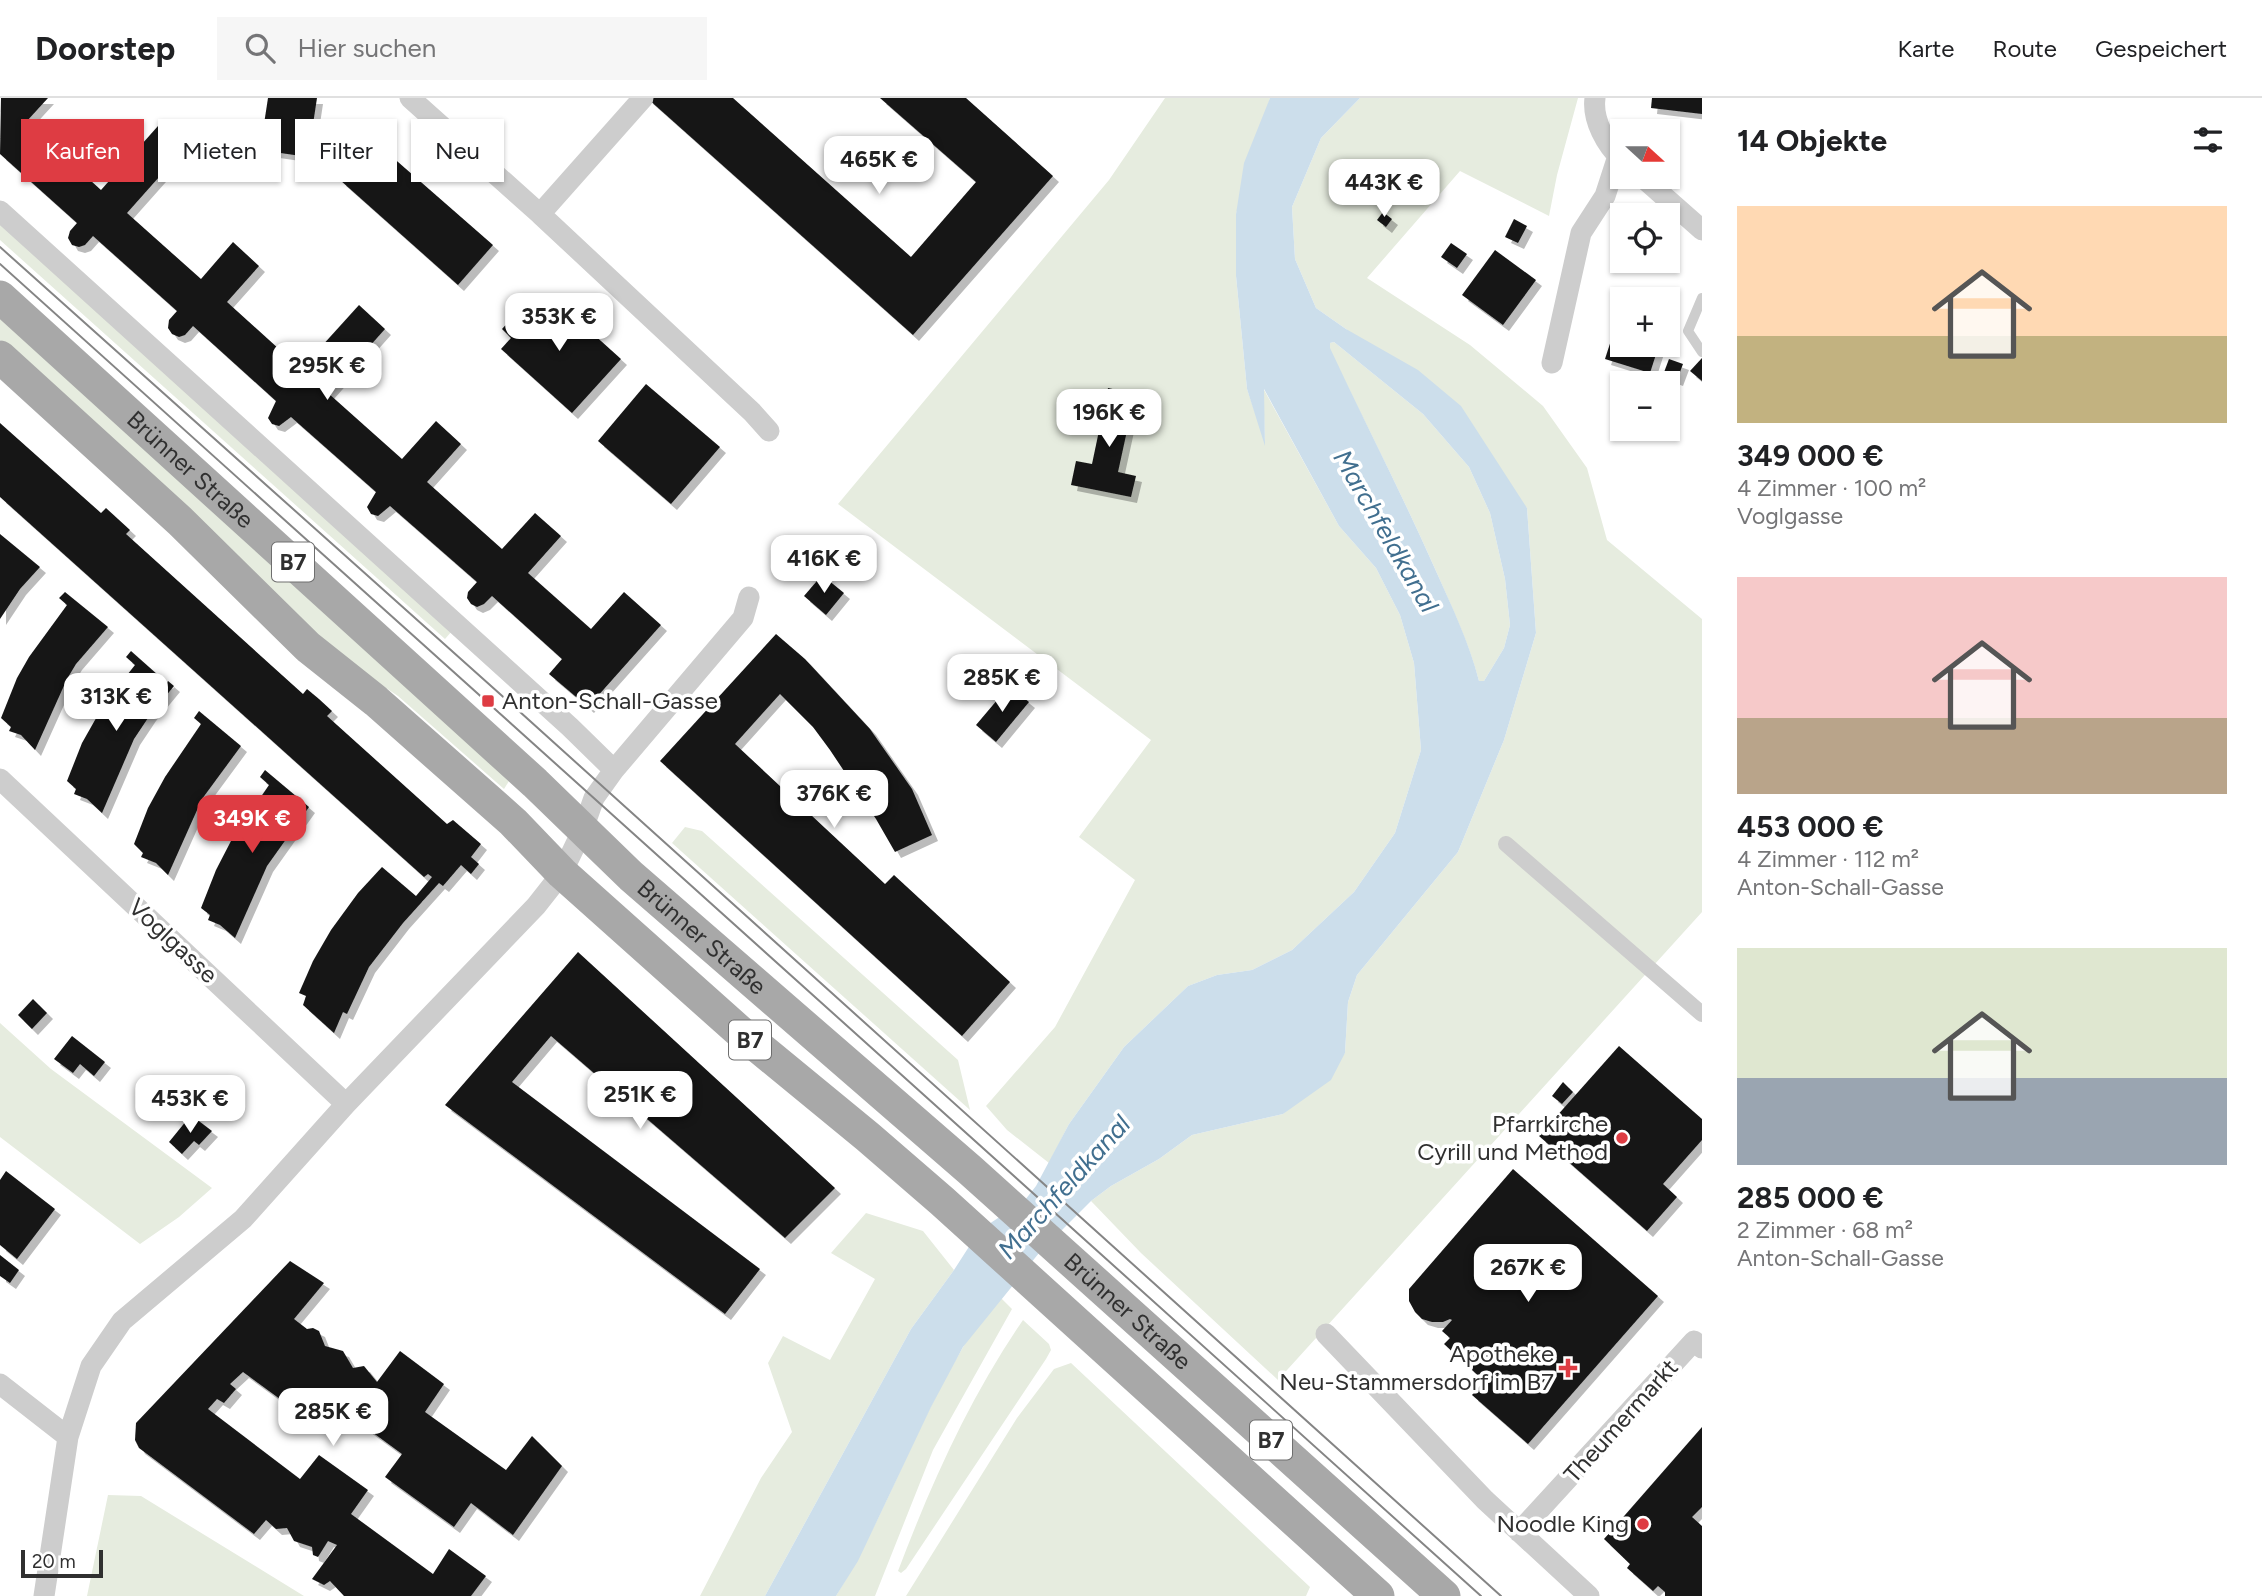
<!DOCTYPE html>
<html lang="de">
<meta charset="utf-8">
<style>
body{margin:0;font-family:Figtree,sans-serif;background:#f6f6f6;color:#202124;height:100vh;display:flex;flex-direction:column;font-size:26px;white-space:nowrap}
*{box-sizing:border-box;margin:0}
p{font-size:23px;color:#757577}
.icon{flex:none;width:38px;height:38px;fill:none;stroke:currentColor;stroke-width:2;stroke-linecap:round;stroke-linejoin:round}
.map{position:relative;flex:1;overflow:hidden}
.sheet{display:flex;flex-direction:column;background:#fff;width:560px}
.sheet>*{flex:none}
.banner{position:absolute;left:21px;top:21px;width:665px;height:63px;display:flex;gap:14px}
.needle{width:46px;rotate:111deg}
.controls{position:absolute;left:1610px;top:21px;display:grid;gap:14px}
.controls a{display:grid;place-items:center;width:70px;height:70px;border-radius:0px;background:#fff;box-shadow:0 2px 5px #0004;font-size:35px}
.scale{position:absolute;left:21px;bottom:18px;width:82px;box-sizing:border-box;padding-left:7px;border:4px solid #303030;border-top:0;font-size:19px;line-height:24px;white-space:nowrap;color:#303030;-webkit-text-stroke:5px #fff;paint-order:stroke}
.price{position:absolute;translate:-50% -60px;padding:0 16px;border-radius:14px;background:#fff;color:#222;font-size:23px;line-height:46px;filter:drop-shadow(0 2px 4px #0008)}
.price::after{content:'';position:absolute;left:50%;top:42px;width:21px;height:16px;margin-left:-10px;background:inherit;clip-path:polygon(0 0,100% 0,50% 100%)}
.price.active{background:#de3c43;color:#fff}
ul{padding:0;list-style:none}
li{display:grid;align-content:center;gap:14px;height:371px;padding:0 35px}
li span{display:grid;place-items:center;height:217px;border-radius:0px;color:#555}
li>.icon{margin-inline-start:auto}
span .icon{width:126px;height:126px;fill:#fffc;stroke-width:1}
li b{font-size:30px}
h2{display:flex;justify-content:space-between;align-items:center;height:84px;padding:0 35px;font-size:30px}
.chip{padding:0 24px;border-radius:0px;background:#fff;box-shadow:0 2px 5px #0004;font-size:24px;line-height:63px}
.chip.active{background:#de3c43;color:#fff}
header{display:flex;align-items:center;gap:42px;box-sizing:border-box;height:98px;padding:0 35px;background:#fff;border-bottom:2px solid #e0e0e0}
header strong{font-size:33px}
nav{display:flex;gap:38px;margin-inline-start:auto;font-size:24px}
.search{width:490px;height:63px;background:#f6f6f6;display:flex;align-items:center;gap:18px;box-sizing:border-box;padding:0 24px;border-radius:0px;color:#757577;font-size:26px}
main{display:flex;flex:1;min-height:0}
.map>svg:first-child{display:block}
.green{fill:#e6ecdf}
.water{fill:#ccdeeb;fill-rule:evenodd}
.building{fill:#171717;filter:url(#shadow)}
.lines{fill:none;stroke-linecap:round;stroke-linejoin:round}
.service{stroke:#cdcdcd;stroke-width:10}
.pedestrian{stroke:#cdcdcd;stroke-width:16}
.minor{stroke:#cdcdcd;stroke-width:21}
.primary{stroke:#a8a8a8;stroke-width:33}
.tram{stroke:#858585;stroke-width:2}
.poi-dot{fill:#de3c43;stroke:#fff;stroke-width:2.5}
.labels{text-anchor:middle;stroke-width:7;stroke-linejoin:round;paint-order:stroke}
.shield{fill:#fff;stroke:#6e6e6e;stroke-width:2}
.shield-label{font-size:23px;font-weight:bold;fill:#303030}
.street-label{font-size:24px;fill:#303030;stroke:#fff}
.poi-label{font-size:24px;fill:#303030;stroke:#fff;text-anchor:end}
.water-label{font-size:26px;font-style:italic;fill:#416f8f;stroke:#fff}
</style>
<header>
<strong>Doorstep</strong>
<div class="search"><svg class="icon" aria-label="search" viewBox="0 0 24 24"><circle cx="10" cy="10" r="6"/><path d="M15 15l6 6"/></svg>Hier suchen</div>
<nav><a>Karte</a><a>Route</a><a>Gespeichert</a></nav>
</header>
<main>
<div class="map">
<svg width="1702" height="1498" viewBox="0 0 1702 1498">
<defs>
<filter id="shadow"><feDropShadow dx="6" dy="6" stdDeviation="0" flood-color="#0004"/></filter>
</defs>
<rect width="100%" height="100%" fill="#fff"/>
<!-- green -->
<path class="green" d="M 1165,0 L 1270,0 L 1236,116 L 1236,178 L 1247,291 L 1265,344 L 1263,290 L 1339,428 L 1376,470 L 1400,517 L 1414,565 L 1421,652 L 1395,735 L 1354,794 L 1292,852 L 1252,872 L 1217,877 L 1188,888 L 1124,949 L 1069,1026 L 1049,1065 L 1007,1032 L 986,1008 L 1055,929 L 1135,782 L 1079,739 L 1151,642 L 838,406 L 1109,82 Z
M 1360,0 L 1578,0 L 1557,77 L 1549,118 L 1460,73 L 1367,180 L 1470,247 L 1543,308 L 1587,370 L 1607,442 L 1702,521 L 1702,814 L 1278,1282 L 1141,1155 L 1091,1103 L 1111,1088 L 1159,1061 L 1192,1037 L 1283,1016 L 1345,955 L 1348,904 L 1357,877 L 1458,754 L 1504,642 L 1536,535 L 1527,410 L 1346,231 L 1316,210 L 1295,161 L 1292,109 L 1321,40 Z
M 0,126 L 452,533 L 445,541 L 0,142 Z
M 0,218 L 511,680 L 504,691 L 398,598 L 347,564 L 136,365 L 0,242 Z
M 1334,244 L 1423,316 L 1469,369 L 1490,415 L 1505,481 L 1510,527 L 1504,550 L 1484,583 L 1479,583 C 1469,545 1452,510 1436,473 C 1403,398 1365,325 1329,250 L 1330,245 Z
M 685,729 L 702,733 L 958,962 L 970,1012 L 672,745 Z
M 0,925 L 51,971 L 212,1090 L 179,1119 L 140,1146 L 0,1039 Z
M 866,1115 L 923,1133 L 954,1172 L 911,1231 L 765,1498 L 700,1498 L 761,1380 L 792,1334 L 768,1265 L 783,1238 L 830,1262 L 875,1181 L 831,1155 Z
M 1001,1200 L 1012,1211 L 933,1352 L 875,1498 L 836,1498 C 885,1419 914,1331 962,1251 C 972,1233 987,1216 1001,1200 Z
M 1023,1222 L 1049,1246 L 1051,1252 L 1046,1261 L 906,1471 L 901,1475 L 898,1473 C 931,1386 970,1299 1023,1222 Z
M 1071,1265 L 1310,1489 L 1306,1498 L 906,1498 L 1017,1320 L 1054,1271 Z
M 108,1397 L 141,1398 L 304,1498 L 87,1498 Z"/>
<!-- water -->
<path class="water" d="M 1270,0 L 1360,0 L 1321,40 L 1292,109 L 1295,161 L 1316,210 L 1346,231 L 1418,272 L 1461,308 L 1527,410 L 1536,535 L 1504,642 L 1458,754 L 1357,877 L 1348,904 L 1345,955 L 1331,982 L 1283,1016 L 1192,1037 L 1159,1061 L 1111,1088 L 1091,1103 L 1039,1155 L 963,1249 L 931,1309 L 858,1463 L 836,1498 L 765,1498 L 911,1231 L 954,1172 L 972,1144 L 986,1128 L 1025,1102 L 1036,1088 L 1069,1026 L 1124,949 L 1188,888 L 1217,877 L 1252,872 L 1292,852 L 1354,794 L 1395,735 L 1421,652 L 1414,565 L 1400,517 L 1376,470 L 1339,428 L 1264,291 L 1265,348 L 1247,291 L 1236,178 L 1236,116 L 1244,65 ZM 1334,244 L 1423,316 L 1469,369 L 1490,415 L 1505,481 L 1510,527 L 1504,550 L 1484,583 L 1479,583 C 1469,544 1452,509 1436,473 C 1403,398 1365,325 1330,250 L 1330,245 Z"/>
<!-- building -->
<path class="building" d="M 1,0 L 48,0 L 26,24 L 101,92 L 158,28 L 184,51 L 127,115 L 201,181 L 233,144 L 259,168 L 227,204 L 301,271 L 359,207 L 385,231 L 328,295 L 402,361 L 436,323 L 461,346 L 427,384 L 502,451 L 535,415 L 561,438 L 528,475 L 591,531 L 624,494 L 661,527 L 588,609 L 549,576 L 562,561 L 492,498 L 484,506 L 477,509 L 471,506 L 467,500 L 468,494 L 477,484 L 390,408 L 378,418 L 371,416 L 367,409 L 376,394 L 291,319 L 279,328 L 272,326 L 268,320 L 276,303 L 193,228 L 185,237 L 179,239 L 172,236 L 168,230 L 169,222 L 177,213 L 93,138 L 85,147 L 79,149 L 72,147 L 68,140 L 70,133 L 77,125 L 0,56 Z
M 268,0 L 317,0 L 308,59 L 260,52 Z
M 647,0 L 733,0 L 911,159 L 976,84 L 880,0 L 966,0 L 1053,78 L 913,237 Z
M 1652,0 L 1702,0 L 1702,16 L 1651,10 Z
M 374,43 L 493,147 L 458,187 L 340,82 Z
M 1383,114 L 1392,121 L 1386,129 L 1377,122 Z
M 1514,121 L 1527,128 L 1518,145 L 1505,139 Z
M 1451,145 L 1467,156 L 1457,170 L 1441,159 Z
M 1495,152 L 1536,182 L 1503,227 L 1462,197 Z
M 551,198 L 621,261 L 572,315 L 501,251 L 511,240 L 502,231 L 523,208 L 534,218 Z
M 1616,227 L 1622,229 L 1622,247 L 1659,247 L 1650,275 L 1605,261 Z
M 1702,260 L 1702,283 L 1690,273 Z
M 1669,261 L 1683,266 L 1677,282 L 1663,277 Z
M 646,286 L 720,349 L 671,406 L 598,343 Z
M 1108,290 L 1135,296 L 1118,374 L 1136,378 L 1131,399 L 1071,387 L 1076,363 L 1092,366 Z
M 0,325 L 101,415 L 106,410 L 130,432 L 126,436 L 303,596 L 307,591 L 319,601 L 332,613 L 327,618 L 447,726 L 453,722 L 481,746 L 471,759 L 479,766 L 471,776 L 461,767 L 443,788 L 439,785 L 403,825 L 369,869 L 347,916 L 343,914 L 334,935 L 303,907 L 306,898 L 299,895 L 313,863 L 331,832 L 358,795 L 382,769 L 416,798 L 432,779 L 428,776 L 424,779 L 0,399 Z
M 0,436 L 40,469 L 20,491 L 0,521 Z
M 822,477 L 844,495 L 826,517 L 804,498 Z
M 65,494 L 108,529 L 76,566 L 67,581 L 35,652 L 21,637 L 9,633 L 11,629 L 1,620 L 17,580 L 29,559 L 67,507 L 59,500 Z
M 776,536 L 805,561 L 870,631 L 912,691 L 932,737 L 895,754 L 876,721 L 830,652 L 813,629 L 780,596 L 735,646 L 885,786 L 894,777 L 1010,884 L 962,938 L 660,663 Z
M 131,553 L 167,585 L 168,583 L 174,588 L 150,617 L 134,641 L 102,715 L 87,701 L 74,696 L 76,691 L 67,683 L 82,645 L 95,622 L 108,601 L 135,567 L 126,559 Z
M 1009,588 L 1029,604 L 996,644 L 976,627 Z
M 199,613 L 241,648 L 202,701 L 168,777 L 156,765 L 141,759 L 143,755 L 134,746 L 148,710 L 165,679 L 201,626 L 194,620 Z
M 265,672 L 309,709 L 267,768 L 235,840 L 220,827 L 208,822 L 210,817 L 201,810 L 216,772 L 232,741 L 269,687 L 260,679 Z
M 578,854 L 835,1090 L 785,1140 L 551,938 L 512,984 L 760,1171 L 725,1216 L 445,1007 Z
M 33,901 L 47,915 L 32,931 L 18,917 Z
M 72,938 L 105,964 L 94,978 L 80,966 L 73,975 L 54,961 Z
M 1619,948 L 1702,1021 L 1702,1042 L 1663,1086 L 1677,1099 L 1647,1133 L 1539,1038 Z
M 1563,984 L 1573,994 L 1562,1006 L 1552,998 Z
M 191,1017 L 212,1033 L 199,1047 L 194,1043 L 182,1056 L 169,1044 Z
M 1513,1071 L 1658,1198 L 1528,1346 L 1472,1297 L 1484,1283 L 1444,1246 L 1450,1240 L 1442,1233 L 1452,1222 L 1450,1221 L 1443,1224 L 1432,1224 L 1422,1221 L 1415,1214 L 1409,1203 L 1409,1191 Z
M 6,1073 L 55,1111 L 17,1161 L 0,1147 L 0,1082 Z
M 0,1157 L 19,1172 L 10,1185 L 0,1178 Z
M 290,1163 L 324,1185 L 294,1221 L 307,1231 L 313,1230 L 319,1233 L 325,1248 L 343,1253 L 353,1270 L 364,1268 L 377,1284 L 400,1253 L 444,1286 L 425,1314 L 506,1372 L 532,1338 L 562,1368 L 513,1437 L 471,1405 L 454,1429 L 385,1379 L 402,1356 L 346,1315 L 328,1336 L 243,1274 L 230,1286 L 236,1291 L 224,1305 L 217,1301 L 208,1311 L 300,1381 L 319,1357 L 368,1392 L 351,1416 L 433,1476 L 449,1451 L 486,1478 L 471,1498 L 344,1498 L 330,1483 L 324,1487 L 312,1481 L 337,1447 L 328,1443 L 318,1459 L 313,1457 L 312,1449 L 294,1443 L 287,1430 L 276,1431 L 266,1422 L 254,1436 L 139,1350 L 135,1342 L 136,1325 Z
M 1702,1329 L 1702,1409 L 1692,1419 L 1702,1428 L 1702,1498 L 1665,1498 L 1665,1494 L 1658,1488 L 1653,1493 L 1627,1470 L 1630,1466 L 1604,1441 Z"/>
<g class="lines">
<!-- service -->
<path class="service" d="M 1702,200 L 1688,233 L 1702,254"/>
<!-- pedestrian -->
<path class="pedestrian" d="M 1506,746 L 1702,916"/>
<!-- minor -->
<path class="minor" d="M 410,0 L 540,116 L 752,314 L 769,333
M 1595,0 C 1592,22 1606,47 1622,62
M 1642,79 L 1702,132
M 0,113 L 570,629 L 614,672
M 540,116 L 643,0
M 1552,265 L 1581,135 L 1605,98 L 1618,58
M 0,681 L 346,1006
M 1326,1236 L 1485,1402 L 1589,1498
M 0,1286 L 68,1339
M 1519,1434 L 1694,1243 L 1702,1250
M 44,1498 L 68,1339 L 91,1268 L 122,1223 L 243,1121 L 346,1006 L 536,808 L 562,775 L 583,731 L 594,700 L 614,672 L 743,520 L 749,499"/>
<!-- primary -->
<g class="primary">
<path id="s1" d="M 0,199 L 535,685 L 631,778 L 970,1072 L 1444,1498"/>
<path d="M 0,259 L 180,423 L 308,549 L 376,603 L 513,724 L 562,775 L 739,933 L 868,1039 L 942,1103 L 1378,1498"/>
</g>
<!-- tram -->
<path class="tram" d="M 0,149 L 500,596 L 1501,1498
M 0,166 L 1481,1498"/>
</g>
<!-- markers -->
<g class="poi-dot">
<rect x="481" y="596" width="14" height="14" rx="3.5"/>
<circle cx="1622" cy="1040" r="7"/>
<path d="M1564.5 1259.5h7v7h7v7h-7v7h-7v-7h-7v-7h7z"/>
<circle cx="1643" cy="1426" r="7"/>
</g>
<g class="labels">
<!-- shield labels -->
<g class="shield">
<rect x="272" y="444.5" width="42" height="39" rx="5"/>
<rect x="729" y="922.5" width="42" height="39" rx="5"/>
<rect x="1250" y="1322.5" width="42" height="39" rx="5"/>
</g>
<g class="shield-label">
<text x="293" y="472">B7</text>
<text x="750" y="950">B7</text>
<text x="1271" y="1350">B7</text>
</g>
<!-- street labels -->
<g class="street-label">
<text dy="8" stroke="none"><textPath href="#s1" startOffset="257">Brünner Straße</textPath></text>
<text dy="8" stroke="none"><textPath href="#s1" startOffset="950">Brünner Straße</textPath></text>
<text transform="translate(173 843) rotate(43)" y="8">Voglgasse</text>
<text dy="8" stroke="none"><textPath href="#s1" startOffset="1517">Brünner Straße</textPath></text>
<text transform="translate(1621 1323) rotate(-48)" y="8">Theumermarkt</text>
</g>
<!-- poi labels -->
<g class="poi-label">
<text x="502" y="611" text-anchor="start">Anton-Schall-Gasse</text>
<text x="1608" y="1034">Pfarrkirche<tspan x="1608" dy="28">Cyrill und Method</tspan></text>
<text x="1554" y="1264">Apotheke<tspan x="1554" dy="28">Neu-Stammersdorf im B7</tspan></text>
<text x="1629" y="1434">Noodle King</text>
</g>
<!-- water labels -->
<g class="water-label">
<text transform="translate(1386 433) rotate(60)" y="9">Marchfeldkanal</text>
<text transform="translate(1064 1089) rotate(-48)" y="9">Marchfeldkanal</text>
</g>
</g>
</svg>
<div class="controls">
<a><svg class="needle" viewBox="-14 -14 28 28"><path d="M0-13l5 13h-10z" fill="#e53935"/><path d="M0 13l5-13h-10z" fill="#757577"/></svg></a>
<a><svg class="icon" aria-label="locate" viewBox="0 0 24 24"><circle cx="12" cy="12" r="6"/><path d="M12 2v4M12 18v4M2 12h4M18 12h4"/></svg></a>
<a>+</a>
<a>−</a>
</div>
<div class="scale">20 m</div>
<b class="price" style="left:879px;top:98px">465K €</b>
<b class="price" style="left:1384px;top:121px">443K €</b>
<b class="price" style="left:559px;top:255px">353K €</b>
<b class="price" style="left:327px;top:304px">295K €</b>
<b class="price" style="left:1109px;top:351px">196K €</b>
<b class="price" style="left:824px;top:497px">416K €</b>
<b class="price" style="left:1002px;top:616px">285K €</b>
<b class="price" style="left:116px;top:635px">313K €</b>
<b class="price" style="left:834px;top:732px">376K €</b>
<b class="price active" style="left:252px;top:757px">349K €</b>
<b class="price" style="left:640px;top:1033px">251K €</b>
<b class="price" style="left:190px;top:1037px">453K €</b>
<b class="price" style="left:1528px;top:1206px">267K €</b>
<b class="price" style="left:333px;top:1350px">285K €</b>
<div class="banner">
<a class="chip active">Kaufen</a>
<a class="chip">Mieten</a>
<a class="chip">Filter</a>
<a class="chip">Neu</a>
</div>
</div>
<section class="sheet">
<h2>14 Objekte<svg class="icon" aria-label="filters" viewBox="0 0 24 24"><path d="M4 7h16M4 17h16"/><circle cx="9" cy="7" r="2"/><circle cx="15" cy="17" r="2"/></svg></h2>
<ul>
<li><span style="background:linear-gradient(#ffd9b3 60%,#c2b280 0)"><svg class="icon" aria-label="home" viewBox="0 0 24 24"><path d="M3 11l9-7 9 7M6 9v11h12V9"/></svg></span><div><b>349 000 €</b><p>4 Zimmer · 100 m²</p><p>Voglgasse</p></div></li>
<li><span style="background:linear-gradient(#f6c9c9 65%,#b9a48a 0)"><svg class="icon" aria-label="home" viewBox="0 0 24 24"><path d="M3 11l9-7 9 7M6 9v11h12V9"/></svg></span><div><b>453 000 €</b><p>4 Zimmer · 112 m²</p><p>Anton-Schall-Gasse</p></div></li>
<li><span style="background:linear-gradient(#dfe7d0 60%,#9aa5b1 0)"><svg class="icon" aria-label="home" viewBox="0 0 24 24"><path d="M3 11l9-7 9 7M6 9v11h12V9"/></svg></span><div><b>285 000 €</b><p>2 Zimmer · 68 m²</p><p>Anton-Schall-Gasse</p></div></li>
</ul>
</section>
</main>
